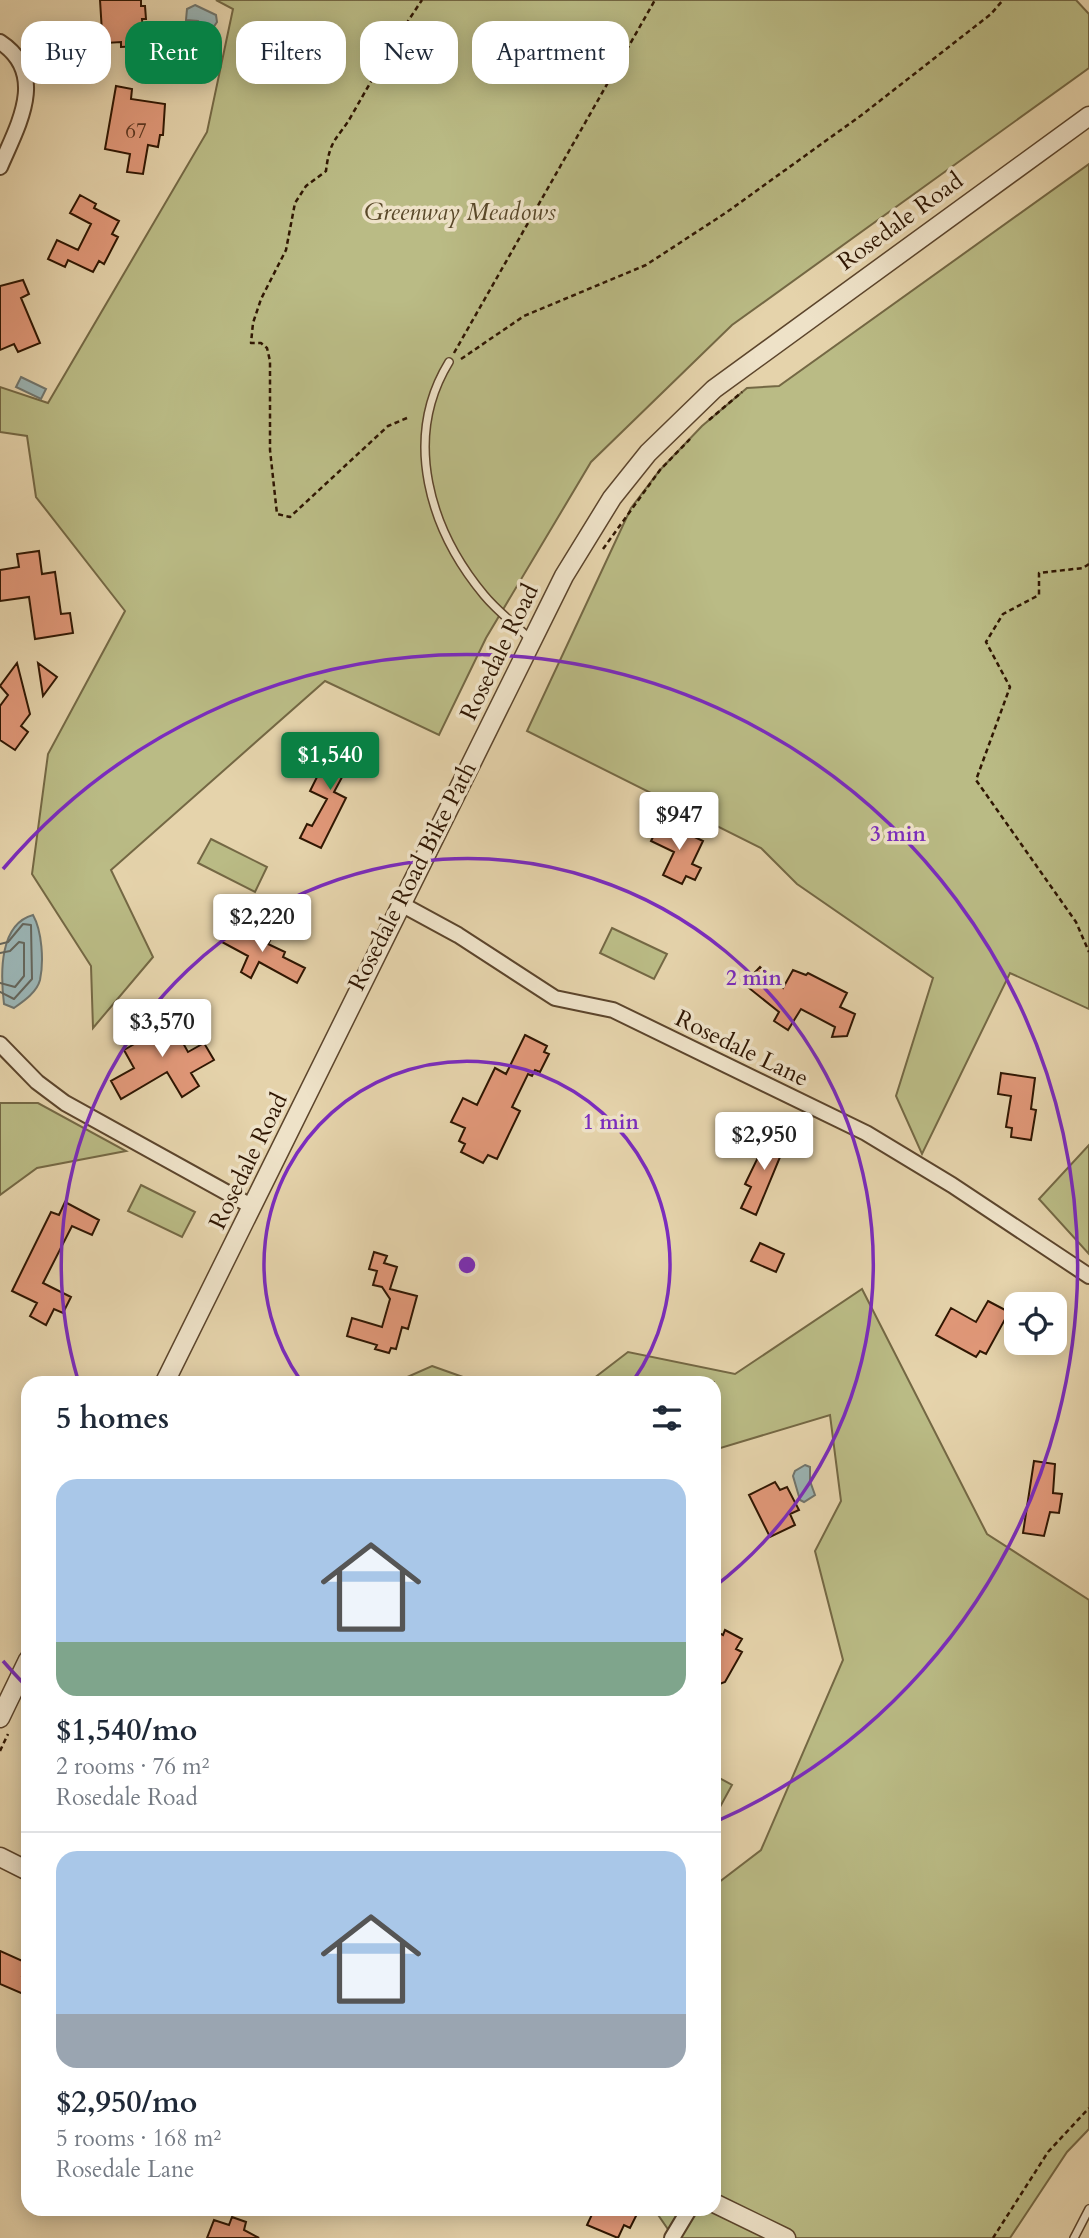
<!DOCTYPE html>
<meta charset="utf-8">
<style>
body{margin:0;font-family:Cardo,serif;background:#f2f2f3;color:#1f2937;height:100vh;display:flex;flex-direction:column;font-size:26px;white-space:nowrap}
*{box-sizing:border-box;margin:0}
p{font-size:23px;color:#747a83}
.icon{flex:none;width:38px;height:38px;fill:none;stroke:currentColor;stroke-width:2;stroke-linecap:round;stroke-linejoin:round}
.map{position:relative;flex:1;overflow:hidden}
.details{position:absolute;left:21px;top:1376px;width:700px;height:840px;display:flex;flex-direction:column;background:#fff;border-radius:21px;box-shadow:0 4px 18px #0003}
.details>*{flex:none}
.guide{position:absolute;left:21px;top:21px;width:700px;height:63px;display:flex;gap:14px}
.fabs{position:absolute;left:1004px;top:1292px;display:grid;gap:14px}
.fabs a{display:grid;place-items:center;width:63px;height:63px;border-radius:14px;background:#fff;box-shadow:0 4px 18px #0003;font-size:35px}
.price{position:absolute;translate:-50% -60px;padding:0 16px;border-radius:7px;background:#fff;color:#222;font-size:23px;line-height:46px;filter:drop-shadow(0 2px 4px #0008)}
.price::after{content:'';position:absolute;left:50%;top:42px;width:21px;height:16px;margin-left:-10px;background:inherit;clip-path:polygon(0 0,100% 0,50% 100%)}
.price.selected{background:#0b8043;color:#fff}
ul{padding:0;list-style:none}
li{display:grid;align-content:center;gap:14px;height:371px;padding:0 35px}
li+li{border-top:2px solid #e0e1e3}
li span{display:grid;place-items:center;height:217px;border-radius:21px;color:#555}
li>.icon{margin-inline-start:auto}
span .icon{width:126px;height:126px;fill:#fffc;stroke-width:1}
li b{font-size:30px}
h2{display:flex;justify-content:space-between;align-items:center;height:84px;padding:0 35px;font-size:30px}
.pill{padding:0 24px;border-radius:21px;background:#fff;box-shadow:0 4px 18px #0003;font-size:24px;line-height:63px}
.pill.selected{background:#0b8043;color:#fff}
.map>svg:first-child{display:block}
.green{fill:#babb85;stroke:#746844;stroke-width:2}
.water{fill:#9bb5b5;stroke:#70756d;stroke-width:2}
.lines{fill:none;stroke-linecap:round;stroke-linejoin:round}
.shore{stroke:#65665c;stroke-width:2}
.building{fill:#e19879;stroke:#2f1602;stroke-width:2}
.service-casing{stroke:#5c452c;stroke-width:10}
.minor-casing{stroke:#5c452c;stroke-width:18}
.tertiary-casing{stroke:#5c452c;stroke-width:21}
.path{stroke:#2f1602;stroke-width:2.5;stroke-dasharray:5 3.5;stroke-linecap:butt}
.service{stroke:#eee2c8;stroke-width:7}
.minor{stroke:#eee2c8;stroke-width:14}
.tertiary{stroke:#eee2c8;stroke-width:18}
.ring{fill:none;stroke:#7b2cbf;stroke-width:3.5}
.labels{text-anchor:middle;stroke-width:7;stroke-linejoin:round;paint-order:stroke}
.number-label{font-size:21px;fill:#5c3620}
.park-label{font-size:24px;font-style:italic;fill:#594829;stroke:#eee2c8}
.street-label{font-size:24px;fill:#2f1602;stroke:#eee2c8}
.centre{fill:#7b2cbf;stroke:#eee2c8;stroke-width:3.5}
.ring-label{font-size:21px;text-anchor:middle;font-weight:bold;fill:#7b2cbf;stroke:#eee2c8;stroke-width:7;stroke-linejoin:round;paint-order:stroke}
</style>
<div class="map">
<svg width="1089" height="2238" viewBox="0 0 1089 2238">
<rect width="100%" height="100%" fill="#e5d3ab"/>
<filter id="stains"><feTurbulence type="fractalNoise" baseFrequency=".00286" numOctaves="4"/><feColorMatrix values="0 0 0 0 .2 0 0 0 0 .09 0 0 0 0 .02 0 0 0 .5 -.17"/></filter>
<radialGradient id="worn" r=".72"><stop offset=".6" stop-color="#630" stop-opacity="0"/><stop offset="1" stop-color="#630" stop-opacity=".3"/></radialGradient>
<!-- green -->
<path class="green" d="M 216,0 L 1076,0 L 1089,14 L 1089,68 L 732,325 L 591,462 L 486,638 L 439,735 L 325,681 L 111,870 L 153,957 L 93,1028 L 91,966 L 32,874 L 48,754 L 125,611 L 36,497 L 27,436 L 0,432 L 0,387 L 48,403 L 207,132 L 233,9 Z
M 1089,164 L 1089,1009 L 1010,973 L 922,1154 L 896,1096 L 933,978 L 797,884 L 761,848 L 527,731 L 631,508 L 660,470 L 702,426 L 747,388 L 779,386 Z
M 211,839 L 267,867 L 255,892 L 198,863 Z
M 612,928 L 667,954 L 654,979 L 600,953 Z
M 0,1103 L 38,1103 L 126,1151 L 37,1168 L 0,1195 Z
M 1089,1145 L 1089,1254 L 1039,1199 Z
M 141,1185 L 195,1212 L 182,1237 L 128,1211 Z
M 862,1289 L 987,1534 L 1089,1600 L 1089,2129 L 1067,2152 L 1010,2238 L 674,2238 L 654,2209 L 714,2208 L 714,1886 L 761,1850 L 843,1660 L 815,1551 L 841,1501 L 830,1415 L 714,1450 L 714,1382 L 589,1382 L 628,1352 L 735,1374 Z
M 432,1366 L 477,1382 L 396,1382 Z
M 714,1775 L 732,1785 L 714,1818 Z"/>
<!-- water -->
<path class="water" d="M 195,5 L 216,15 L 217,22 L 213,28 L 207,29 L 198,21 L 186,20 L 187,9 Z
M 21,377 L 46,389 L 41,399 L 16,387 Z
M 33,915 C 42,931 44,961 40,980 C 37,992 24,1001 14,1008 L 4,1004 C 0,971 0,924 33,915 Z
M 805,1465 L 810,1467 L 810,1481 L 815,1495 L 804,1502 L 800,1500 L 793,1476 L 795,1471 Z"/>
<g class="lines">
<!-- shore -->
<path class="shore" d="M 0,944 L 8,942 L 23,924 L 31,925 L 32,979 L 14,999 L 0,992
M 0,953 L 10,951 L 19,942 L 24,943 L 24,976 L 15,987 L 0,983"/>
</g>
<!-- building -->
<path class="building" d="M 100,0 L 141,0 L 141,6 L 145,6 L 146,19 L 142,19 L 143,30 L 138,30 L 140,46 L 121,47 L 121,42 L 106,43 L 106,32 L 102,32 Z
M 116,86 L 132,89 L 131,99 L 165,104 L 163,135 L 160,135 L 158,147 L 148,145 L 143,174 L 127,172 L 130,154 L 105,149 Z
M 80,195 L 96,204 L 94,208 L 119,221 L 112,234 L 118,237 L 104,264 L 99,261 L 93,272 L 68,260 L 65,267 L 48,259 L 57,240 L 78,250 L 91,224 L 70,213 Z
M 23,280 L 29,294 L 21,298 L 40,343 L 18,352 L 14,344 L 0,350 L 0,286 Z
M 39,551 L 42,574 L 55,572 L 61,614 L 70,613 L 73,633 L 35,639 L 29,597 L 0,601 L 0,570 L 19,567 L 17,554 Z
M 17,663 L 30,714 L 21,726 L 28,732 L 15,750 L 0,740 L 0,706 L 8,695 L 0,686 Z
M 38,663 L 57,677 L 43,696 Z
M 334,743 L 365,758 L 358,771 L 348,766 L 334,792 L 346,798 L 321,848 L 300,838 L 307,824 L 312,826 L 327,799 L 310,791 Z
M 661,821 L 703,841 L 692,864 L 701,868 L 695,880 L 686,876 L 682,884 L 663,875 L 674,852 L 651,841 Z
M 231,925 L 257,938 L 260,931 L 272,937 L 268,944 L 285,952 L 283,957 L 305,968 L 297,983 L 259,962 L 251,978 L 241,972 L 248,956 L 222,942 Z
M 760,967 L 783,988 L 793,970 L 806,975 L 808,973 L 847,993 L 840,1007 L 855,1014 L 847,1036 L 832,1037 L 835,1027 L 801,1009 L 788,1030 L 774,1021 L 779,1012 L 744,984 Z
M 164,1009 L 188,1052 L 204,1043 L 214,1060 L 191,1073 L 199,1086 L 182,1097 L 167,1072 L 121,1099 L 111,1081 L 134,1068 L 124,1050 L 155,1032 L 147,1019 Z
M 525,1035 L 547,1046 L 544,1052 L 549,1054 L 540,1072 L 535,1070 L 532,1076 L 528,1074 L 512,1107 L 520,1111 L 497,1159 L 488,1155 L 483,1163 L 461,1152 L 465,1144 L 459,1141 L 465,1128 L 451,1122 L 463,1098 L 477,1105 L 495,1068 L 506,1074 Z
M 1001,1073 L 1035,1078 L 1031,1109 L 1036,1110 L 1031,1140 L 1011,1137 L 1012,1128 L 1006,1127 L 1011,1096 L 998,1094 Z
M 782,1132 L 792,1150 L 780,1157 L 756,1215 L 741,1208 L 751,1187 L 745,1184 L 765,1143 Z
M 65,1202 L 99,1220 L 92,1235 L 72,1226 L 43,1283 L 71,1297 L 63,1313 L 54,1309 L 46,1325 L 30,1316 L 37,1303 L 12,1291 L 51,1212 L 59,1215 Z
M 760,1243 L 784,1254 L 776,1272 L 751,1261 Z
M 374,1252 L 387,1256 L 384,1263 L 397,1267 L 390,1289 L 417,1296 L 408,1329 L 402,1327 L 396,1349 L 391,1348 L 389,1353 L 375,1349 L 377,1345 L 347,1336 L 352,1318 L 382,1327 L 390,1299 L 382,1287 L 373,1285 L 377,1271 L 369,1269 Z
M 988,1301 L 1009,1312 L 986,1354 L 980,1351 L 976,1357 L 936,1335 L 951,1308 L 976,1322 Z
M 1034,1461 L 1055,1464 L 1053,1493 L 1062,1494 L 1059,1513 L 1050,1512 L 1044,1536 L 1023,1533 Z
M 775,1482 L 780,1490 L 787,1487 L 799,1510 L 790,1514 L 795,1525 L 770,1537 L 749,1495 Z
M 714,1630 L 723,1635 L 725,1630 L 742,1639 L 736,1649 L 742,1652 L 725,1682 L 714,1686 Z
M 0,1951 L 27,1963 L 22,1976 L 28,1979 L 28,1996 L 0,1984 Z
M 595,2208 L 640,2208 L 630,2228 L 624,2225 L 618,2238 L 587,2225 Z
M 232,2217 L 246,2222 L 244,2230 L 259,2238 L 207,2238 L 214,2220 L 229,2225 Z"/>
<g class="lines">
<!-- service casing -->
<g class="service-casing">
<path id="service" d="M 449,362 C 402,439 430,530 484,595 C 498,612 516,625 531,640
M 1074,2238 L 1089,2209"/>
</g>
<!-- minor casing -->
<g class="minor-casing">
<path id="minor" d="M 0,42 C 49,74 17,127 0,167
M 401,904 L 458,935 L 555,998 L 613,1010 L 866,1133 L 952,1185 L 1089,1276
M 0,1044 L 37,1082 L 65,1103 L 253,1207
M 672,2238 L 690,2208"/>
</g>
<!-- tertiary casing -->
<g class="tertiary-casing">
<path id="tertiary" d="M 165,1382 L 564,576 L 612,498 L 648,453 L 714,389 L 1089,116
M 0,1718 L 28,1660
M 0,1857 L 28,1871
M 714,2203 L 786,2238"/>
</g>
<!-- path -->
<path class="path" d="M 454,353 L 655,0
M 461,359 L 524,316 L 646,265 L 727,212 L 863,114 L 991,14 L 1003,0
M 407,418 L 388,426 L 290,517 L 277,514 L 270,450 L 270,361 L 267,348 L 261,343 L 251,343 L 253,323 L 261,299 L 286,250 L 295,203 L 306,186 L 326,171 C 330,136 339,139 353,113 C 375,74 397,37 422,0
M 709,420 L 742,392
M 603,549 L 660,470 L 690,439
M 1089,564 L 1083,568 L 1039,573 L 1039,595 L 1003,614 L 986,642 L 1010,687 L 976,780 L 1076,922 L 1089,952
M 0,1751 L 8,1734
M 993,2238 L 1048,2152 L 1089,2108"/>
<!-- service -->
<use href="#service" class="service"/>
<!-- minor -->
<use href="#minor" class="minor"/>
<!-- tertiary -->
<use href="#tertiary" class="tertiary"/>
</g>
<!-- distance rings -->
<g class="ring">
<path d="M301 1381A203 203 0 1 1 633 1381"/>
<path d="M78 1380A406 406 0 1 1 714 1587"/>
<path d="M25 1685A610 610 0 0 1 3 1661M3 869A610 610 0 1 1 715 1822"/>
</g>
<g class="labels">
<!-- number labels -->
<g class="number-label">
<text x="136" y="138">67</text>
</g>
<!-- park labels -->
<g class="park-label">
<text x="460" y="220">Greenway Meadows</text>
</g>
<!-- street labels -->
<g class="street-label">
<text transform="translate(900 221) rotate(-36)" y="8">Rosedale Road</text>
<text transform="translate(499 652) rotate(-64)" y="8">Rosedale Road</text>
<text transform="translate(412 876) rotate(-63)" y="8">Rosedale Road Bike Path</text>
<text transform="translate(742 1048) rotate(26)" y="8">Rosedale Lane</text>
<text transform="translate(248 1161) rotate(-64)" y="8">Rosedale Road</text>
</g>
</g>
<circle cx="467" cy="1265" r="10" class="centre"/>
<g class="ring-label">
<text x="898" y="841">3 min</text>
<text x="754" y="985">2 min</text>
<text x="611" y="1129">1 min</text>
</g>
<rect width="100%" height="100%" filter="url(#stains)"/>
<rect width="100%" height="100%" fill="url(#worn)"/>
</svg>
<div class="fabs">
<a><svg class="icon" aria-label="locate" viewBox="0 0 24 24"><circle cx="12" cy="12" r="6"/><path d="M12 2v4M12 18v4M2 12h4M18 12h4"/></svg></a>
</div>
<b class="price selected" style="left:330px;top:792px">$1,540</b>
<b class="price" style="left:679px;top:852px">$947</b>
<b class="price" style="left:262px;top:954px">$2,220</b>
<b class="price" style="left:162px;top:1059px">$3,570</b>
<b class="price" style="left:764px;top:1172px">$2,950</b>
<div class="guide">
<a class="pill">Buy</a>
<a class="pill selected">Rent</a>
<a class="pill">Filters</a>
<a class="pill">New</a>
<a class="pill">Apartment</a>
</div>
<section class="details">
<h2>5 homes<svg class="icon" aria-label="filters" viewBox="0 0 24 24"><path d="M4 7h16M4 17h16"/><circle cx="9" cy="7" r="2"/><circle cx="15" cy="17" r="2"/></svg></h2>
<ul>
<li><span style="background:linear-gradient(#a9c7e8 75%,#7fa58c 0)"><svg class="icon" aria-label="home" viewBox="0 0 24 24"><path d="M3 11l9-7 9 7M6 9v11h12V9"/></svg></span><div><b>$1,540/mo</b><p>2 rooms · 76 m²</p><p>Rosedale Road</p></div></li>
<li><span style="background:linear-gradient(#a9c7e8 75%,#9aa5b1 0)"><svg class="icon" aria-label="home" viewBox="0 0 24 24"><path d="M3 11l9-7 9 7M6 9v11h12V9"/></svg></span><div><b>$2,950/mo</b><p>5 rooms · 168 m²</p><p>Rosedale Lane</p></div></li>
</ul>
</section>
</div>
